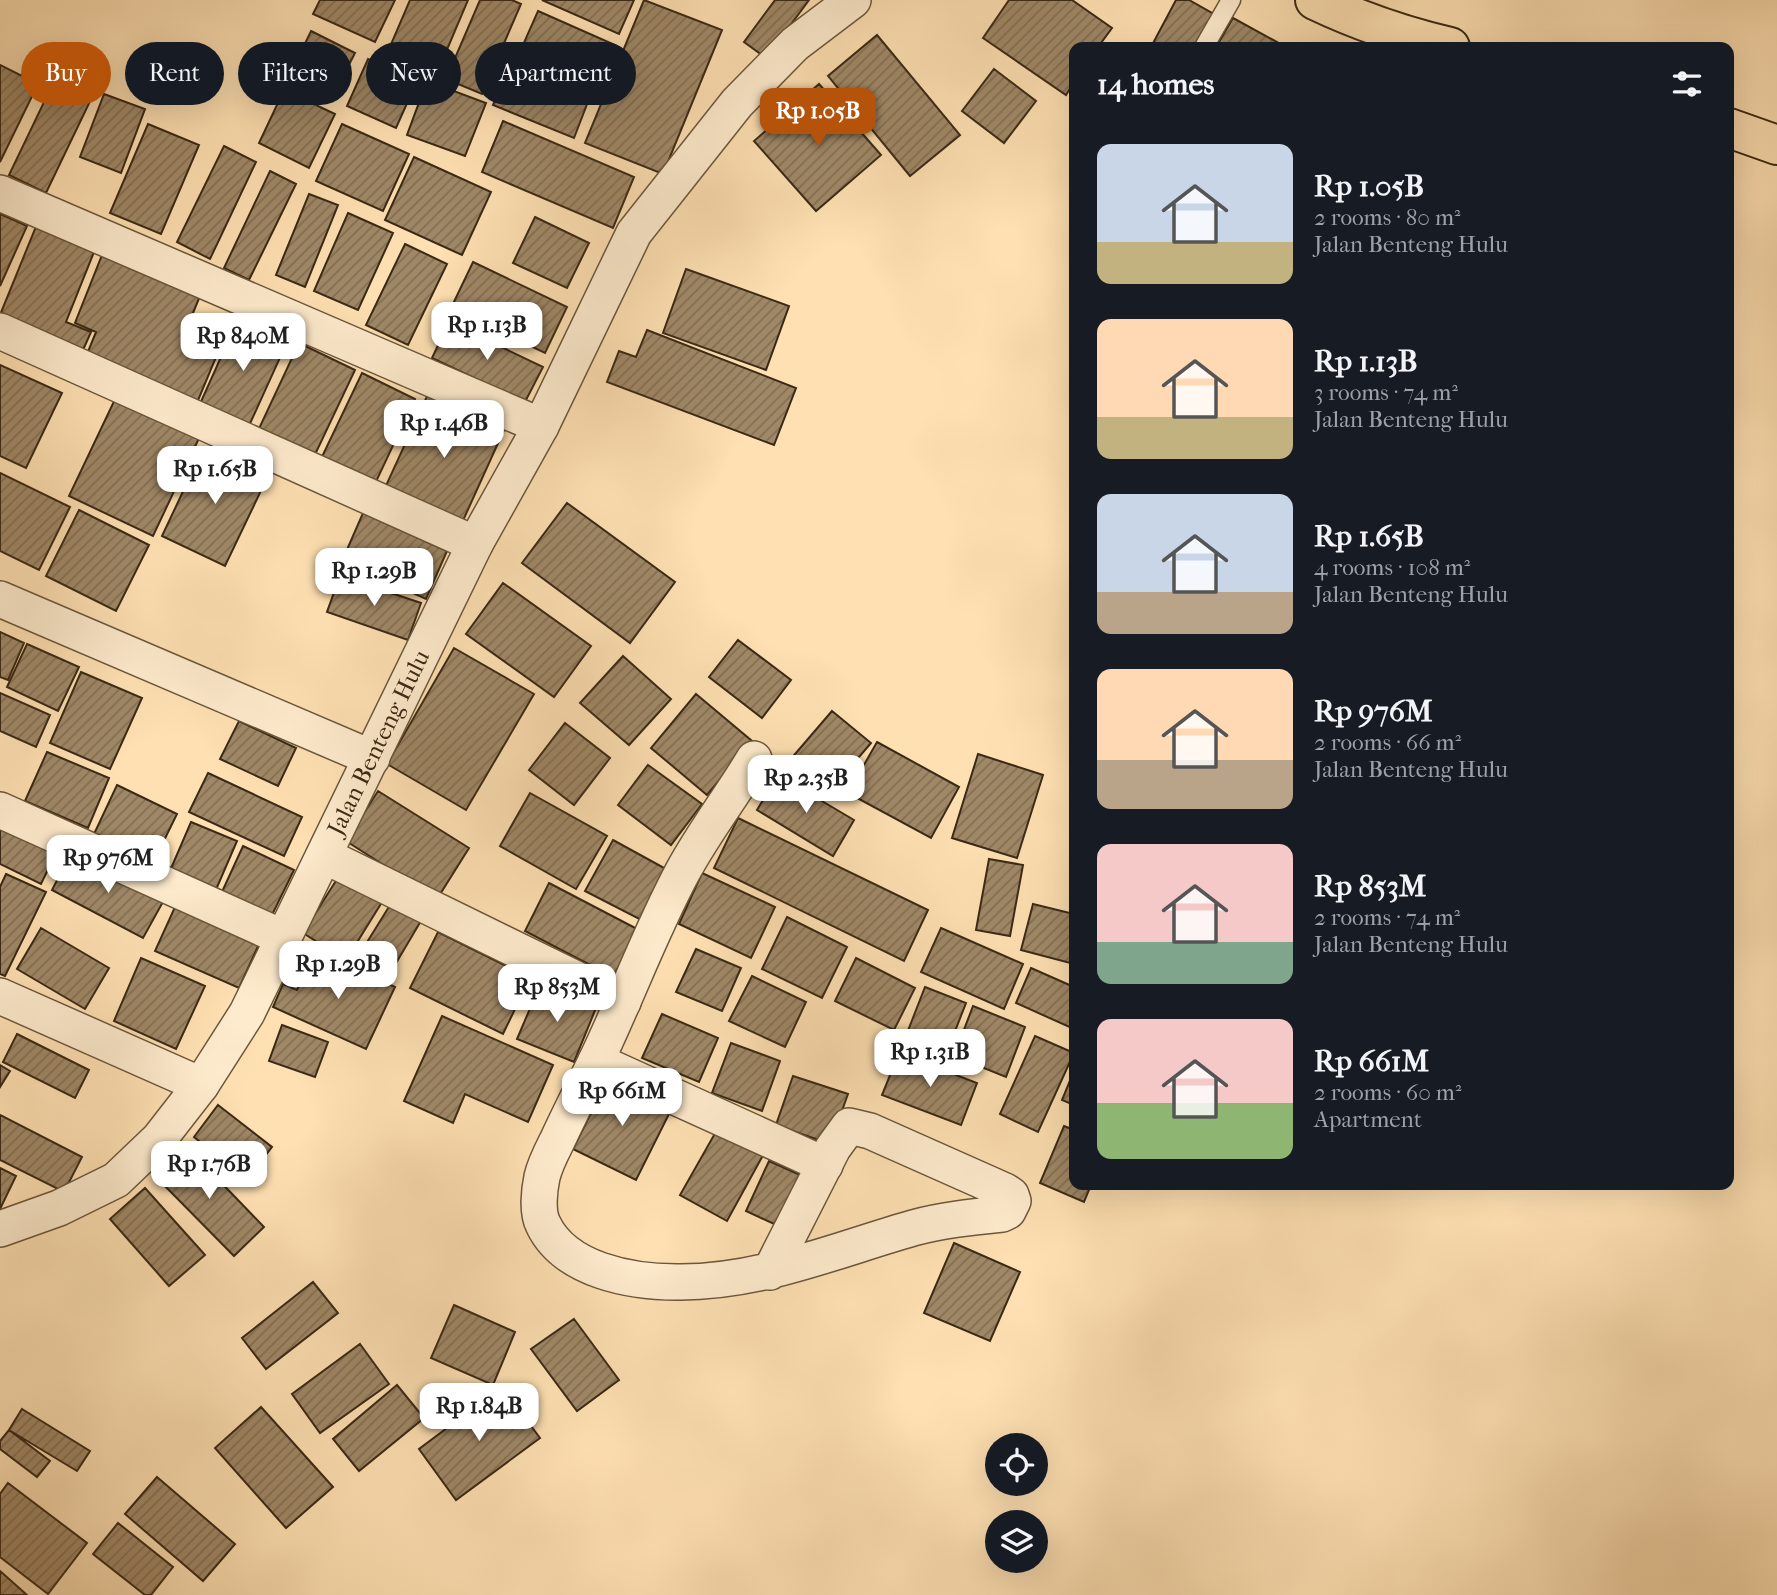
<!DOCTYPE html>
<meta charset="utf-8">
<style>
body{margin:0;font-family:"IM FELL French Canon",serif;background:#242831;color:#f1f3f6;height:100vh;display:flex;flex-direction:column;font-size:26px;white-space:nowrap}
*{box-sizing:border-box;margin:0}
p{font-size:23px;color:#9ea1a6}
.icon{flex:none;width:38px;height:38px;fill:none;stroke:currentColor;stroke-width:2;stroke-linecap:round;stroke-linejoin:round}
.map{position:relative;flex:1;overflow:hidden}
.side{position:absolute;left:1069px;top:42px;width:665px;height:1148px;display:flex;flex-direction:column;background:#171b24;border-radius:14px;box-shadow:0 7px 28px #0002}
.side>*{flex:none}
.hud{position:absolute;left:21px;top:42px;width:665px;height:63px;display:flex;gap:14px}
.tools{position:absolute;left:985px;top:1433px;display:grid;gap:14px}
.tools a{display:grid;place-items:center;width:63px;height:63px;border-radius:50%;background:#171b24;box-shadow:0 7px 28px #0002;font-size:35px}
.price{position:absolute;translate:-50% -60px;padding:0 16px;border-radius:14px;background:#fff;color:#222;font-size:23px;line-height:46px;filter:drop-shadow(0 2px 4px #0008)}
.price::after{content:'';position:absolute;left:50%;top:42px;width:21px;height:16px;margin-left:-10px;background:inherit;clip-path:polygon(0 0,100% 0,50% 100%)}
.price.selected{background:#b45309;color:#fff}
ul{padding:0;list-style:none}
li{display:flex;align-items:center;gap:21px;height:175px;padding:0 28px}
li span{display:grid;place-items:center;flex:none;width:196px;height:140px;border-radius:14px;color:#555}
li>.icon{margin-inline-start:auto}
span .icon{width:84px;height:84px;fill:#fffc;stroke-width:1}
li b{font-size:30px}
h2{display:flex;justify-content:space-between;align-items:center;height:84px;padding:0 28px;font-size:30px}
.chip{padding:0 24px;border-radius:32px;background:#171b24;box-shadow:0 7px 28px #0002;font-size:24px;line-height:63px}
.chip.selected{background:#b45309;color:#fff}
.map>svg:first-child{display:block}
.building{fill:url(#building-hatch);stroke:#3a2915;stroke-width:2}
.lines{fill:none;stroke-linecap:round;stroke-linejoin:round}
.lane-casing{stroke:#6b573c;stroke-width:21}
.street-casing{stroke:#6b573c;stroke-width:38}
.highway-casing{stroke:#3a2915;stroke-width:42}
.lane{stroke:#feebcd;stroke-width:18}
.street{stroke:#feebcd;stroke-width:35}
.highway{stroke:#fee0b2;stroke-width:38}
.labels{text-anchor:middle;stroke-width:5;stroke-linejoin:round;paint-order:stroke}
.street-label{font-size:24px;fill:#3a2915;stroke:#feebcd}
</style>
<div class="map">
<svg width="1777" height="1595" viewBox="0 0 1777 1595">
<defs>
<pattern id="building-hatch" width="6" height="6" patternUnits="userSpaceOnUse" patternTransform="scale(1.75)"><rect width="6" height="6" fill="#a08867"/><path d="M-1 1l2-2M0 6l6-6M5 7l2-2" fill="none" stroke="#836f54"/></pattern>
</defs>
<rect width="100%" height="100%" fill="#fee0b2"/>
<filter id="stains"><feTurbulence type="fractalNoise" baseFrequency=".00286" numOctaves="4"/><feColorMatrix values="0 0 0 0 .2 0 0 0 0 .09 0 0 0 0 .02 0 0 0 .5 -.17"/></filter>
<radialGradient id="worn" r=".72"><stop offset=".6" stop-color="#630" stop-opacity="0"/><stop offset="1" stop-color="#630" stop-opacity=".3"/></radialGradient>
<!-- building -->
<path class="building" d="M 320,0 L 395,0 L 375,42 L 313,14 Z
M 410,0 L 468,0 L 435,78 L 386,56 Z
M 480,0 L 512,0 L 521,4 L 482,94 L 446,79 Z
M 542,0 L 634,0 L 619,34 Z
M 644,0 L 722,30 L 663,174 L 585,143 Z
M 775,0 L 809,0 L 766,58 L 744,42 Z
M 1009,0 L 1072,0 L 1112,28 L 1098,47 L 1074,47 L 1074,82 L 1066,95 L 983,38 Z
M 1176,0 L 1189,0 L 1219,17 L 1202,47 L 1151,47 Z
M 538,11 L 615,45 L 595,89 L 519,54 Z
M 1233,18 L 1286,47 L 1216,47 Z
M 311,31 L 355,53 L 331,100 L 288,79 Z
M 877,35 L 960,135 L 910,176 L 828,76 Z
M 368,59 L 417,81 L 396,128 L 347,106 Z
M 0,65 L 38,84 L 0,162 Z
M 510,66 L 589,99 L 574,138 L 493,105 Z
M 994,69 L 1036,101 L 1004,143 L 962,111 Z
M 57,75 L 94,93 L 46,193 L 9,175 Z
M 427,81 L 486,103 L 465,156 L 407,135 Z
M 819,84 L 881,155 L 816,211 L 754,141 Z
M 284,90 L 335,114 L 309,168 L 259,143 Z
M 104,94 L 145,109 L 121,173 L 80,157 Z
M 503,121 L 634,177 L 613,228 L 482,172 Z
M 148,124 L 199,145 L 161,234 L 110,213 Z
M 342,124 L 409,154 L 383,211 L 316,181 Z
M 224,146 L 256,162 L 210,259 L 177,242 Z
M 414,157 L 491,192 L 462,255 L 385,220 Z
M 270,171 L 296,184 L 249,280 L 224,268 Z
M 309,194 L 338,205 L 305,287 L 276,275 Z
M 348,213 L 393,233 L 358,310 L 314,291 Z
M 0,214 L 27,226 L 0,286 Z
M 535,217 L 589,243 L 567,288 L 513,263 Z
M 37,224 L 96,247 L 66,322 L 91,332 L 79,359 L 0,315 Z
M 405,244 L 447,264 L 408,345 L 366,325 Z
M 104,250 L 202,291 L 184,335 L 219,350 L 194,410 L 83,364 L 96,332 L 75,323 Z
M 473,262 L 567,307 L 545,353 L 451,308 Z
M 686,269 L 789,306 L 766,370 L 663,333 Z
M 239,317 L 288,340 L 248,428 L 199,406 Z
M 449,322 L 543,367 L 525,402 L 432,358 Z
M 647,330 L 796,388 L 774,445 L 607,382 L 619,351 L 636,357 Z
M 299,343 L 355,370 L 312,461 L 256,435 Z
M 0,365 L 62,393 L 26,468 L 0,456 Z
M 362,373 L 415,399 L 373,488 L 319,463 Z
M 428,394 L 504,430 L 461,525 L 384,490 Z
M 117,395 L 201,434 L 153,536 L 69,496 Z
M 204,447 L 268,476 L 225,566 L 162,536 Z
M 0,473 L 70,507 L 39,570 L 0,551 Z
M 567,503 L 675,582 L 630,643 L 522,563 Z
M 79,510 L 149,545 L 116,611 L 46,576 Z
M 363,513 L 447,551 L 426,599 L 342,561 Z
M 340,576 L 421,603 L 408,640 L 327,612 Z
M 503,583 L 591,646 L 554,697 L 466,634 Z
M 0,632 L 24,643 L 8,680 L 0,677 Z
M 738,640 L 791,680 L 762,718 L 709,677 Z
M 27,644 L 79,667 L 58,711 L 7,687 Z
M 454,648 L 534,694 L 466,810 L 387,764 Z
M 623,656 L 671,699 L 629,745 L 580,703 Z
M 81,672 L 142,698 L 110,769 L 50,743 Z
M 0,693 L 50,715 L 36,747 L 0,731 Z
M 696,694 L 752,741 L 707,795 L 651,748 Z
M 832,711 L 871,743 L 829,792 L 790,760 Z
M 239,721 L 296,748 L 278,786 L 220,759 Z
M 565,723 L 610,758 L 574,805 L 529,770 Z
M 877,742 L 959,787 L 931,838 L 848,793 Z
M 47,752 L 109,778 L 88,828 L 25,801 Z
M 978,754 L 1043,775 L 1017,858 L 952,838 Z
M 648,765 L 702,804 L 671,845 L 618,805 Z
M 208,773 L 302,817 L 284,856 L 189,812 Z
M 778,775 L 854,820 L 833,856 L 757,810 Z
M 117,785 L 177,814 L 153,863 L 94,834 Z
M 378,791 L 469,848 L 437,899 L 346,841 Z
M 530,793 L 607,836 L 576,889 L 500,846 Z
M 0,818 L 59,847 L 41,884 L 0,864 Z
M 738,818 L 928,910 L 904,961 L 714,868 Z
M 191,822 L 237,841 L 215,892 L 169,873 Z
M 613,840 L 675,874 L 649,924 L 585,891 Z
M 243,846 L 294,870 L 271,917 L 221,894 Z
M 72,851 L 164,900 L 143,938 L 52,890 Z
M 989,859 L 1023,865 L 1010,936 L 976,930 Z
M 344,868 L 387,894 L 346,960 L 303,933 Z
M 702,873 L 775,907 L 751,958 L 679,924 Z
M 6,874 L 46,892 L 5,976 L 0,974 L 0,887 Z
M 549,883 L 639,930 L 613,977 L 525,931 Z
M 395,897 L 425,914 L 392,970 L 361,952 Z
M 1033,904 L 1074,914 L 1074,964 L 1021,950 Z
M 175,907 L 259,944 L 239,988 L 155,951 Z
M 787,917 L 847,947 L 822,998 L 762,969 Z
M 41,928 L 109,968 L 85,1009 L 17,969 Z
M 941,928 L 1023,964 L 1004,1009 L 921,972 Z
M 438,932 L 530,978 L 503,1034 L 410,988 Z
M 696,949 L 741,968 L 722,1011 L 676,992 Z
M 332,957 L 395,987 L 366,1049 L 273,1007 L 283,984 L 297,990 L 309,964 L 325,971 Z
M 141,958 L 205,986 L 176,1049 L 114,1021 Z
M 856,958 L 915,988 L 894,1030 L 835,1001 Z
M 1031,968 L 1074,987 L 1074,1029 L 1016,1003 Z
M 752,976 L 806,1002 L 785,1047 L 729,1021 Z
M 540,985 L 596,1008 L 574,1062 L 517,1039 Z
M 925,987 L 966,1003 L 943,1062 L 902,1046 Z
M 973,1006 L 1025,1027 L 1006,1077 L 954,1056 Z
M 662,1014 L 718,1038 L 699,1082 L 642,1058 Z
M 442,1016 L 553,1065 L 528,1122 L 465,1094 L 453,1123 L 404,1101 Z
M 282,1025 L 328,1042 L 315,1077 L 269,1061 Z
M 17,1034 L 89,1070 L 75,1098 L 3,1062 Z
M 1035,1036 L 1074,1053 L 1038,1132 L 1000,1114 Z
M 731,1043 L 780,1061 L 762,1111 L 712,1093 Z
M 899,1053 L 977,1083 L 961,1125 L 882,1095 Z
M 0,1065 L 10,1071 L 0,1087 Z
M 1074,1071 L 1074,1105 L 1062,1100 Z
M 793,1076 L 848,1094 L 830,1144 L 776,1125 Z
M 609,1077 L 672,1108 L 636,1180 L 573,1149 Z
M 218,1105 L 272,1147 L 247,1179 L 194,1137 Z
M 0,1115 L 82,1157 L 64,1192 L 0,1160 Z
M 722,1121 L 768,1146 L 727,1221 L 680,1195 Z
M 1064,1126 L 1074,1130 L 1074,1185 L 1091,1185 L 1084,1202 L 1040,1183 Z
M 185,1145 L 264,1227 L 234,1256 L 154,1175 Z
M 769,1161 L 809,1179 L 785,1229 L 746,1211 Z
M 0,1168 L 16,1176 L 0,1209 Z
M 145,1188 L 205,1255 L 169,1286 L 110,1219 Z
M 954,1243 L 1020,1272 L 990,1341 L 924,1313 Z
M 313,1282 L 338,1313 L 266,1369 L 242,1338 Z
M 454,1305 L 515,1332 L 493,1385 L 431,1358 Z
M 574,1319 L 619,1380 L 577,1411 L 531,1349 Z
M 360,1344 L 389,1384 L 320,1433 L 292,1394 Z
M 397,1385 L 424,1418 L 359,1471 L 333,1439 Z
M 502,1387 L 540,1438 L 456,1500 L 419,1449 Z
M 261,1407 L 333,1487 L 286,1528 L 215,1448 Z
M 22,1409 L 90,1451 L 77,1471 L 9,1430 Z
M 9,1430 L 50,1461 L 37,1477 L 0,1449 L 0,1441 Z
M 157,1477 L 235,1544 L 203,1581 L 125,1514 Z
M 8,1483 L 87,1543 L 48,1594 L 0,1557 L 0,1494 Z
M 118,1523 L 173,1567 L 151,1595 L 145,1595 L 93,1554 Z
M 0,1571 L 27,1595 L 0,1595 Z"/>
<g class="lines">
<!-- lane casing -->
<g class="lane-casing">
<path id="lane" d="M 1204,47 L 1231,0"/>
</g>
<!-- street casing -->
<g class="street-casing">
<g id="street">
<path d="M 0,193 L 541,426"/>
<path d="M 0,331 L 475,544"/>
<path d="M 0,599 L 372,758"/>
<path d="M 754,759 C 732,796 704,832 683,871 C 650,932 626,999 595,1063 C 583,1088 570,1113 558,1139 C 552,1151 545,1164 542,1177 C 539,1191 537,1212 543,1224 C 565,1271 632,1282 677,1282 C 759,1283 836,1250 913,1228 C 942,1220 972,1217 1002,1214 L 1008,1211 L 1013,1201 L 1011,1195 L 1005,1191 L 870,1131 L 849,1126 L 833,1148 L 770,1272"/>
<path d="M 0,810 L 284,938"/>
<path d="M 325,856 L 623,1002"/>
<path d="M 0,996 L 201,1085"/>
<path d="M 596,1061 L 825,1165"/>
<path id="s1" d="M 0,1229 L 59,1208 L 116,1180 L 159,1139 L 201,1085 L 247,1013 L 475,544 L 541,426 L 634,233 L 737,103 L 795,44 L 853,0"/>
</g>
</g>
<!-- highway casing -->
<g class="highway-casing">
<path id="highway" d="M 1315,0 C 1359,21 1403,36 1450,47
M 1729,128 L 1777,145"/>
</g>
<!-- lane -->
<use href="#lane" class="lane"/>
<!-- street -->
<use href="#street" class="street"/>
<!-- highway -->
<use href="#highway" class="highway"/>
</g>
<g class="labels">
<!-- street labels -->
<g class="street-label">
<text dy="8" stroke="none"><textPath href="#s1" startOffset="640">Jalan Benteng Hulu</textPath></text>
</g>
</g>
<rect width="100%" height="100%" filter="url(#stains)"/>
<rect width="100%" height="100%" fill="url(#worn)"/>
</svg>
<div class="tools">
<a><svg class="icon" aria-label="locate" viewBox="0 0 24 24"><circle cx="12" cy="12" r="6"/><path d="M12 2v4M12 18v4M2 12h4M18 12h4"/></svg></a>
<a><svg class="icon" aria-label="layers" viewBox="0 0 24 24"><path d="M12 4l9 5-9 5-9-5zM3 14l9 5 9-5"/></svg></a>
</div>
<b class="price selected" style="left:818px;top:148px">Rp 1.05B</b>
<b class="price" style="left:487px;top:362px">Rp 1.13B</b>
<b class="price" style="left:243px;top:373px">Rp 840M</b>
<b class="price" style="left:444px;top:460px">Rp 1.46B</b>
<b class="price" style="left:215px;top:506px">Rp 1.65B</b>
<b class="price" style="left:374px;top:608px">Rp 1.29B</b>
<b class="price" style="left:806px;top:815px">Rp 2.35B</b>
<b class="price" style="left:108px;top:895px">Rp 976M</b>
<b class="price" style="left:338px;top:1001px">Rp 1.29B</b>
<b class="price" style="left:557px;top:1024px">Rp 853M</b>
<b class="price" style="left:930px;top:1089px">Rp 1.31B</b>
<b class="price" style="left:622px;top:1128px">Rp 661M</b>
<b class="price" style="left:209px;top:1201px">Rp 1.76B</b>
<b class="price" style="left:479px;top:1443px">Rp 1.84B</b>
<div class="hud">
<a class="chip selected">Buy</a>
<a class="chip">Rent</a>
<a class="chip">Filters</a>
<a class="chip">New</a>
<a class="chip">Apartment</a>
</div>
<section class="side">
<h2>14 homes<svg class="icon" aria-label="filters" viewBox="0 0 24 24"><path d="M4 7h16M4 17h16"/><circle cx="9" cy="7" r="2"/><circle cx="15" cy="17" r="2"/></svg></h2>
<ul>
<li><span style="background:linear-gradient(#c9d6e8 70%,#c2b280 0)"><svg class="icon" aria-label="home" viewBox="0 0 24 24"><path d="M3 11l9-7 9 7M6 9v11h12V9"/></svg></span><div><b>Rp 1.05B</b><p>2 rooms · 80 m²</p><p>Jalan Benteng Hulu</p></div></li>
<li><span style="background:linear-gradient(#ffd9b3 70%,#c2b280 0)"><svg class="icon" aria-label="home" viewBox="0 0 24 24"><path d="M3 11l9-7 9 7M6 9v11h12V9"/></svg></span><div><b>Rp 1.13B</b><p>3 rooms · 74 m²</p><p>Jalan Benteng Hulu</p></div></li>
<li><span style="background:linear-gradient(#c9d6e8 70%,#b9a48a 0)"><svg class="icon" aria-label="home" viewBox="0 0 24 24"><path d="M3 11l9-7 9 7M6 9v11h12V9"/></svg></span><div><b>Rp 1.65B</b><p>4 rooms · 108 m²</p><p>Jalan Benteng Hulu</p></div></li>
<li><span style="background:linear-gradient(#ffd9b3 65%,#b9a48a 0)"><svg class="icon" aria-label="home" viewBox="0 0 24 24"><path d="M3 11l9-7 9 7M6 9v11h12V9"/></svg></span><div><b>Rp 976M</b><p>2 rooms · 66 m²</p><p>Jalan Benteng Hulu</p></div></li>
<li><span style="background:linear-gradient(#f6c9c9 70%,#7fa58c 0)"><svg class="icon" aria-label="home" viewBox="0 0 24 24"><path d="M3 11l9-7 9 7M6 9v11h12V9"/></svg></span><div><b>Rp 853M</b><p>2 rooms · 74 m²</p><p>Jalan Benteng Hulu</p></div></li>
<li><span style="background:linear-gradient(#f6c9c9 60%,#8fb573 0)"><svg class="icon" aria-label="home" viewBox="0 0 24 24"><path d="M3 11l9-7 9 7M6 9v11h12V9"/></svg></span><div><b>Rp 661M</b><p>2 rooms · 60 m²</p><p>Apartment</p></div></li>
</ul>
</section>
</div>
